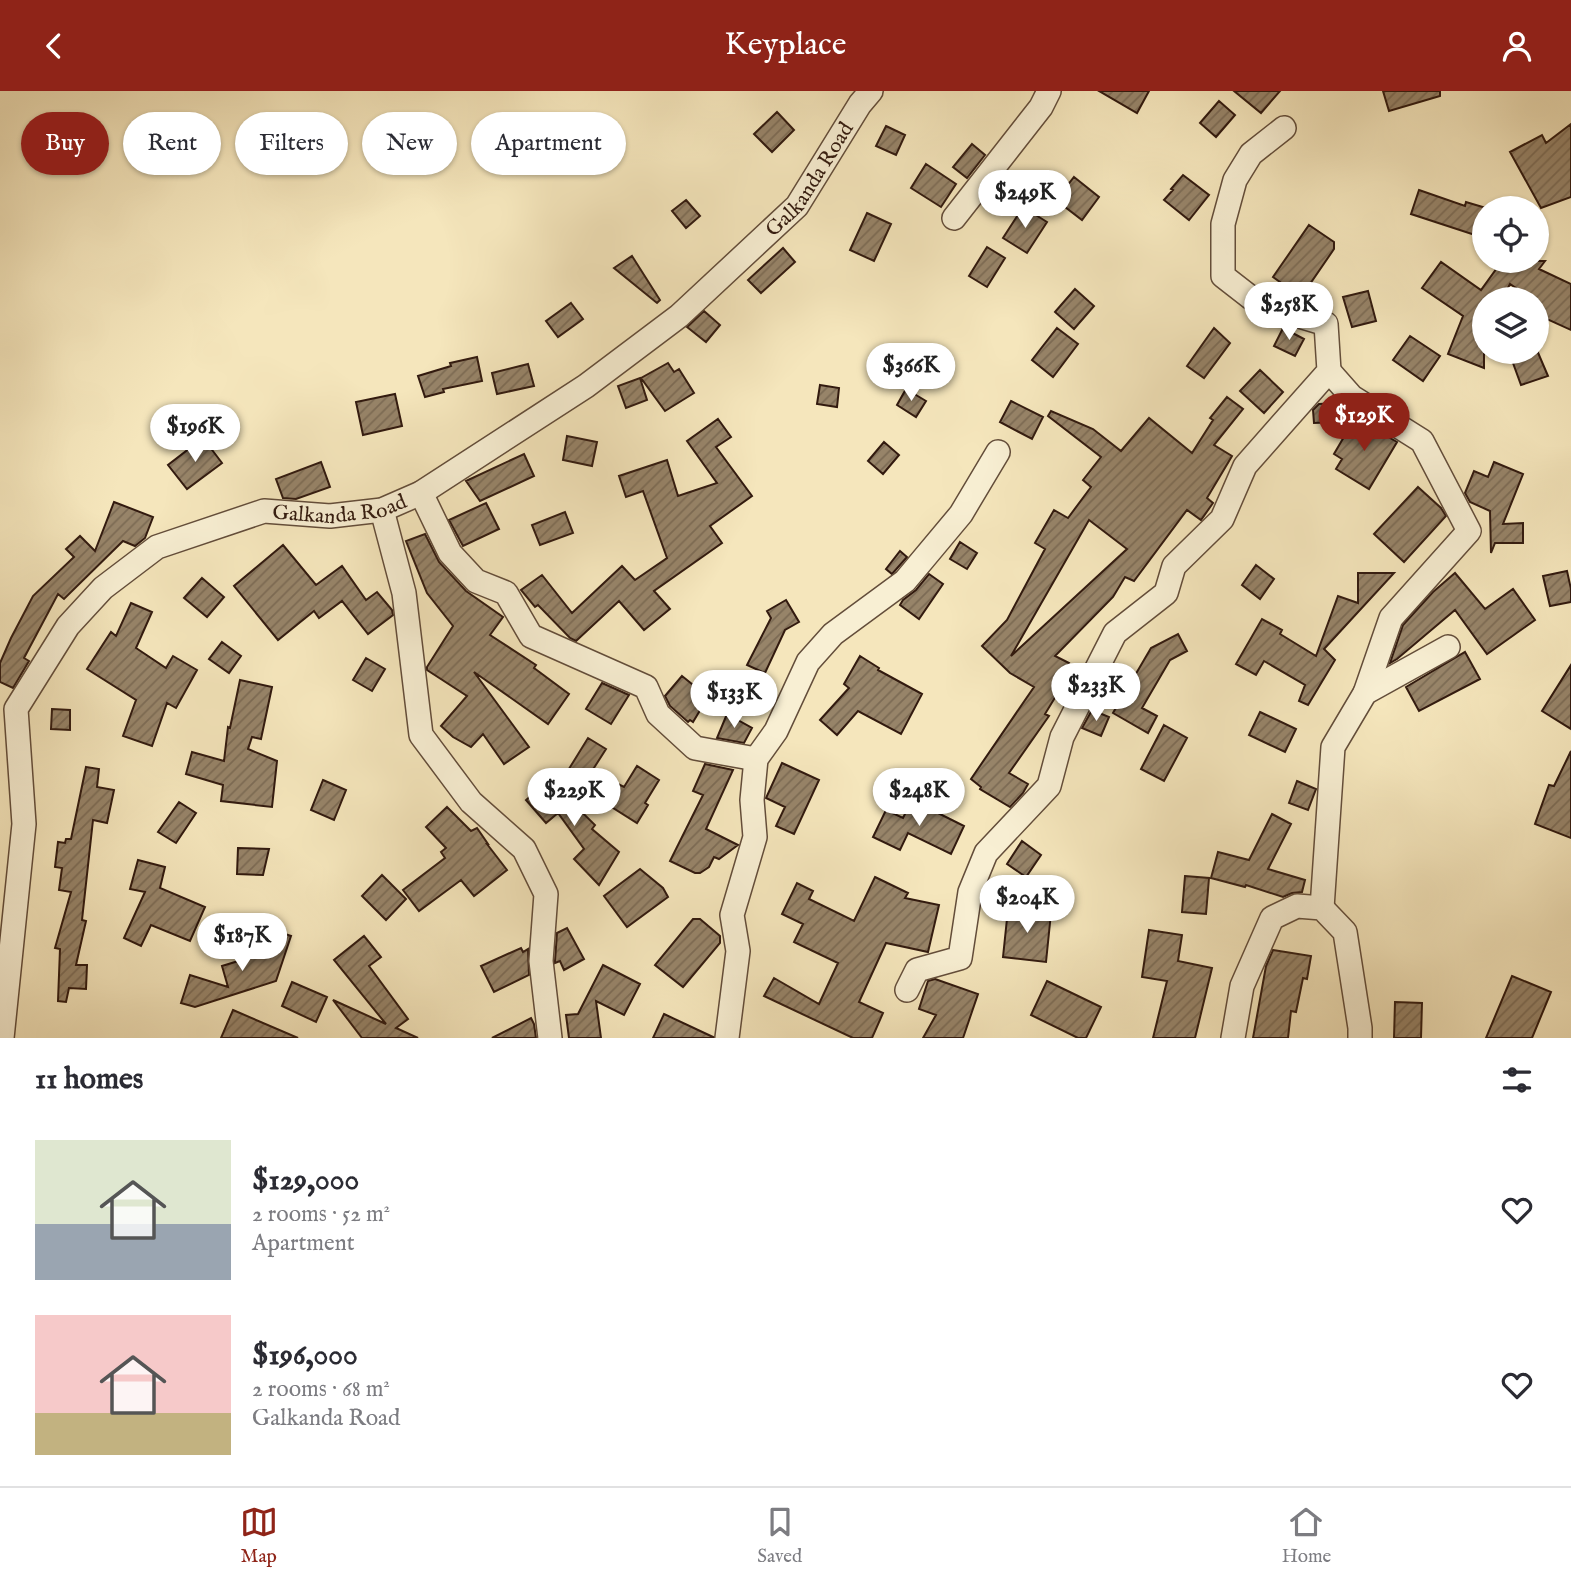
<!DOCTYPE html>
<meta charset="utf-8">
<style>
body{margin:0;font-family:"IM FELL English",serif;background:#f7f7f7;color:#2b2b33;height:100vh;display:flex;flex-direction:column;font-size:26px;white-space:nowrap}
*{box-sizing:border-box;margin:0}
p{font-size:23px;color:#7c7c81}
.icon{flex:none;width:38px;height:38px;fill:none;stroke:currentColor;stroke-width:2;stroke-linecap:round;stroke-linejoin:round}
.map{position:relative;height:947px;overflow:hidden}
.side{display:flex;flex-direction:column;background:#fff;flex:1}
.side>*{flex:none}
.hud{position:absolute;left:21px;top:21px;width:700px;height:63px;display:flex;gap:14px}
.fabs{position:absolute;left:1472px;top:105px;display:grid;gap:14px}
.fabs a{display:grid;place-items:center;width:77px;height:77px;border-radius:50%;background:#fff;box-shadow:0 2px 5px #0004;font-size:35px}
.price{position:absolute;translate:-50% -60px;padding:0 16px;border-radius:24px;background:#fff;color:#222;font-size:23px;line-height:46px;filter:drop-shadow(0 2px 4px #0008)}
.price::after{content:'';position:absolute;left:50%;top:42px;width:21px;height:16px;margin-left:-10px;background:inherit;clip-path:polygon(0 0,100% 0,50% 100%)}
.price.current{background:#8f2418;color:#fff}
ul{padding:0;list-style:none}
li{display:flex;align-items:center;gap:21px;height:175px;padding:0 35px}
li span{display:grid;place-items:center;flex:none;width:196px;height:140px;border-radius:0px;color:#555}
li>.icon{margin-inline-start:auto}
span .icon{width:84px;height:84px;fill:#fffc;stroke-width:1}
li b{font-size:30px}
h2{display:flex;justify-content:space-between;align-items:center;height:84px;padding:0 35px;font-size:30px}
.chip{padding:0 24px;border-radius:32px;background:#fff;box-shadow:0 2px 5px #0004;font-size:24px;line-height:63px}
.chip.current{background:#8f2418;color:#fff}
header{display:flex;justify-content:space-between;align-items:center;height:91px;padding:0 35px;background:#8f2418;color:#fff;font-size:32px;font-weight:600}
.tabs{display:flex;justify-content:space-around;align-items:center;height:98px;border-top:2px solid #e1e1e2;background:#fff;font-size:19px;color:#7c7c81}
.tabs a{display:grid;justify-items:center;gap:4px}
.tabs .current{color:#8f2418}
.map>svg:first-child{display:block}
.building{fill:url(#building-hatch);stroke:#321a0f;stroke-width:2;fill-rule:evenodd}
.lines{fill:none;stroke-linecap:round;stroke-linejoin:round}
.minor-casing{stroke:#634d3a;stroke-width:26}
.minor{stroke:#f8efd3;stroke-width:23}
.labels{text-anchor:middle;stroke-width:5;stroke-linejoin:round;paint-order:stroke}
.street-label{font-size:21px;fill:#321a0f;stroke:#f8efd3}
</style>
<header><svg class="icon" aria-label="back" viewBox="0 0 24 24"><path d="M15 5l-7 7 7 7"/></svg>Keyplace<svg class="icon" aria-label="person" viewBox="0 0 24 24"><circle cx="12" cy="8" r="4"/><path d="M4 21q1-7 8-7t8 7"/></svg></header>
<div class="map">
<svg width="1571" height="947" viewBox="0 0 1571 947">
<defs>
<pattern id="building-hatch" width="6" height="6" patternUnits="userSpaceOnUse" patternTransform="scale(1.75)"><rect width="6" height="6" fill="#978469"/><path d="M-1 1l2-2M0 6l6-6M5 7l2-2" fill="none" stroke="#7c6b55"/></pattern>
</defs>
<rect width="100%" height="100%" fill="#f5e6bc"/>
<filter id="stains"><feTurbulence type="fractalNoise" baseFrequency=".00286" numOctaves="4"/><feColorMatrix values="0 0 0 0 .2 0 0 0 0 .09 0 0 0 0 .02 0 0 0 .5 -.17"/></filter>
<radialGradient id="worn" r=".72"><stop offset=".6" stop-color="#630" stop-opacity="0"/><stop offset="1" stop-color="#630" stop-opacity=".3"/></radialGradient>
<!-- building -->
<path class="building" d="M 1099,0 L 1149,0 L 1137,22 Z
M 1234,0 L 1280,0 L 1261,22 Z
M 1383,0 L 1440,0 L 1440,5 L 1389,20 Z
M 1219,10 L 1235,24 L 1216,46 L 1200,32 Z
M 777,21 L 794,39 L 772,61 L 754,43 Z
M 1571,33 L 1571,106 L 1541,117 L 1510,61 L 1542,44 L 1546,52 Z
M 886,35 L 905,44 L 896,64 L 876,55 Z
M 972,53 L 985,64 L 967,87 L 953,76 Z
M 926,73 L 956,93 L 941,116 L 911,97 Z
M 1183,84 L 1209,104 L 1189,129 L 1164,109 L 1173,99 L 1171,98 Z
M 1074,86 L 1099,106 L 1082,129 L 1056,109 Z
M 1419,99 L 1465,115 L 1466,111 L 1486,117 L 1484,117 L 1484,127 L 1478,145 L 1411,123 Z
M 686,109 L 700,125 L 686,137 L 672,120 Z
M 1023,116 L 1047,131 L 1027,162 L 1003,147 Z
M 867,122 L 891,133 L 874,170 L 850,159 Z
M 1309,134 L 1334,151 L 1334,158 L 1301,206 L 1273,186 Z
M 987,156 L 1005,167 L 987,196 L 969,185 Z
M 783,157 L 795,171 L 761,202 L 748,189 Z
M 632,165 L 660,209 L 657,212 L 614,177 Z
M 1502,170 L 1545,170 L 1539,178 L 1571,193 L 1571,239 L 1538,224 L 1542,215 L 1536,212 L 1536,208 L 1532,208 L 1510,193 L 1502,208 L 1484,208 L 1484,277 L 1448,263 L 1463,225 L 1422,197 L 1441,171 L 1481,199 Z
M 1075,198 L 1094,215 L 1074,238 L 1055,221 Z
M 1368,200 L 1376,230 L 1352,236 L 1343,206 Z
M 571,212 L 583,228 L 558,246 L 546,230 Z
M 704,220 L 720,234 L 706,251 L 687,236 Z
M 1057,237 L 1078,253 L 1053,286 L 1032,269 Z
M 1214,237 L 1230,252 L 1204,287 L 1187,275 Z
M 1283,237 L 1304,248 L 1295,265 L 1274,255 Z
M 1410,245 L 1440,265 L 1423,290 L 1393,269 Z
M 1536,257 L 1548,285 L 1521,294 L 1509,261 L 1536,261 Z
M 477,266 L 482,290 L 443,298 L 444,301 L 425,306 L 418,285 L 451,275 L 450,272 Z
M 668,272 L 674,281 L 679,278 L 694,302 L 665,320 L 641,287 Z
M 528,273 L 534,295 L 497,303 L 492,282 Z
M 1260,279 L 1283,301 L 1264,322 L 1240,300 Z
M 640,287 L 647,309 L 626,317 L 618,295 Z
M 820,294 L 839,297 L 837,316 L 817,313 Z
M 906,298 L 926,310 L 916,326 L 897,314 Z
M 395,303 L 402,335 L 363,344 L 356,311 Z
M 1227,306 L 1243,318 L 1214,354 L 1232,365 L 1207,407 L 1213,412 L 1201,429 L 1187,419 L 1134,490 L 1125,486 L 1113,506 L 1055,565 L 1069,572 L 1061,587 L 1062,595 L 1045,623 L 1049,625 L 1009,682 L 1028,693 L 1023,702 L 1010,716 L 980,698 L 981,696 L 971,688 L 1034,596 L 1010,582 L 982,555 L 1007,529 L 1045,458 L 1035,452 L 1054,419 L 1068,427 L 1091,396 L 1083,389 L 1101,366 L 1048,325 L 1051,320 L 1093,338 L 1121,360 L 1149,327 L 1192,362 L 1213,329 L 1210,327 ZM 1089,429 L 1127,458 L 1011,565 Z
M 1011,310 L 1043,326 L 1032,348 L 1000,331 Z
M 1339,312 L 1355,324 L 1339,331 L 1314,332 L 1313,319 L 1319,313 Z
M 1355,327 L 1397,351 L 1369,398 L 1336,378 L 1342,368 L 1334,363 Z
M 718,328 L 731,346 L 716,356 L 752,405 L 710,435 L 722,452 L 654,500 L 670,518 L 644,539 L 619,510 L 576,550 L 570,547 L 538,514 L 535,516 L 521,499 L 542,484 L 572,522 L 622,475 L 635,489 L 667,467 L 643,400 L 626,406 L 619,385 L 667,369 L 678,405 L 717,392 L 687,350 Z
M 567,345 L 597,351 L 592,375 L 563,369 Z
M 203,347 L 222,372 L 187,398 L 168,374 Z
M 884,351 L 899,364 L 883,383 L 868,370 Z
M 524,363 L 534,385 L 480,410 L 466,390 Z
M 321,371 L 330,396 L 296,408 L 283,407 L 276,388 Z
M 1494,371 L 1523,383 L 1503,433 L 1523,432 L 1523,452 L 1495,452 L 1491,462 L 1490,420 L 1470,411 L 1465,402 L 1474,380 L 1488,386 Z
M 1418,396 L 1441,417 L 1446,425 L 1404,471 L 1374,443 Z
M 114,411 L 153,426 L 145,447 L 135,455 L 123,450 L 64,508 L 58,503 L 24,567 L 29,570 L 13,597 L 0,591 L 0,572 L 11,547 L 33,505 L 74,466 L 66,458 L 80,445 L 95,460 Z
M 486,412 L 499,438 L 463,455 L 449,429 Z
M 565,421 L 573,442 L 540,454 L 532,434 Z
M 425,443 L 439,471 L 466,500 L 503,526 L 490,544 L 536,574 L 534,577 L 569,603 L 548,633 L 474,581 L 529,656 L 504,673 L 483,643 L 471,656 L 453,646 L 441,635 L 467,605 L 427,579 L 427,576 L 453,535 L 427,502 L 406,450 Z
M 960,451 L 977,462 L 967,478 L 950,468 Z
M 283,454 L 316,494 L 342,475 L 366,509 L 377,501 L 392,519 L 393,524 L 368,543 L 342,510 L 319,527 L 314,520 L 278,549 L 234,495 Z
M 900,460 L 907,466 L 892,483 L 886,478 Z
M 1256,474 L 1274,488 L 1260,508 L 1242,494 Z
M 1567,480 L 1571,498 L 1571,511 L 1550,515 L 1543,485 Z
M 1358,482 L 1394,482 L 1324,558 L 1335,569 L 1308,614 L 1299,610 L 1305,594 L 1264,570 L 1256,584 L 1236,573 L 1262,528 L 1282,539 L 1280,543 L 1316,565 L 1338,505 L 1358,512 Z
M 1455,482 L 1485,518 L 1513,498 L 1535,529 L 1487,563 L 1455,519 L 1397,568 L 1390,572 L 1403,534 L 1433,501 Z
M 929,483 L 943,493 L 919,528 L 900,514 L 903,509 L 916,499 Z
M 202,487 L 224,506 L 207,526 L 184,507 Z
M 786,509 L 799,531 L 785,539 L 765,582 L 747,574 L 771,527 L 767,520 Z
M 131,512 L 152,521 L 136,557 L 166,577 L 173,565 L 197,579 L 176,617 L 167,612 L 152,655 L 123,645 L 136,609 L 87,578 L 111,541 L 116,545 Z
M 1178,543 L 1187,560 L 1170,569 L 1142,617 L 1157,625 L 1148,642 L 1113,622 L 1151,557 Z
M 222,551 L 241,565 L 229,582 L 209,568 Z
M 1465,561 L 1480,588 L 1419,620 L 1406,596 Z
M 860,565 L 879,577 L 878,579 L 922,603 L 901,643 L 858,620 L 837,644 L 820,629 L 849,597 L 844,593 Z
M 366,567 L 385,578 L 372,600 L 353,589 Z
M 1571,574 L 1571,638 L 1542,620 Z
M 682,585 L 708,606 L 693,631 L 690,629 L 688,631 L 670,615 L 665,605 Z
M 240,589 L 272,596 L 261,648 L 252,646 L 248,658 L 277,670 L 272,716 L 221,710 L 223,694 L 186,683 L 192,661 L 224,670 L 228,636 L 230,637 Z
M 602,592 L 629,604 L 611,633 L 586,618 Z
M 52,618 L 70,619 L 70,639 L 51,638 Z
M 1092,619 L 1109,626 L 1101,645 L 1082,637 Z
M 1260,621 L 1296,638 L 1285,661 L 1249,644 Z
M 727,623 L 752,637 L 744,652 L 717,647 Z
M 1164,634 L 1187,647 L 1164,690 L 1141,678 Z
M 588,647 L 606,658 L 592,680 L 624,696 L 637,675 L 659,689 L 645,712 L 648,714 L 637,732 L 564,686 Z
M 1571,660 L 1571,747 L 1535,733 L 1549,694 L 1554,695 Z
M 782,672 L 819,689 L 794,743 L 776,735 L 785,716 L 766,707 Z
M 705,673 L 733,679 L 706,738 L 738,754 L 719,768 L 714,766 L 709,776 L 700,782 L 695,782 L 670,770 L 703,704 L 693,700 Z
M 86,676 L 99,678 L 97,696 L 114,699 L 107,732 L 93,729 L 82,829 L 86,830 L 76,874 L 87,874 L 86,898 L 69,897 L 66,911 L 58,910 L 60,858 L 55,857 L 71,801 L 59,799 L 62,777 L 55,776 L 58,751 L 65,752 L 66,748 L 71,748 Z
M 541,681 L 595,734 L 592,738 L 619,761 L 599,794 L 574,768 L 584,758 L 558,722 L 546,732 L 526,709 L 540,697 L 533,688 Z
M 323,689 L 346,699 L 334,729 L 311,719 Z
M 1297,690 L 1316,698 L 1308,719 L 1289,712 Z
M 912,709 L 964,735 L 951,763 L 908,742 L 900,759 L 873,746 L 886,719 L 903,727 Z
M 179,711 L 196,722 L 176,752 L 158,741 Z
M 447,716 L 471,740 L 477,737 L 488,753 L 487,753 L 507,779 L 474,805 L 461,789 L 419,820 L 403,799 L 445,767 L 441,761 L 446,757 L 426,736 Z
M 1272,723 L 1291,733 L 1268,778 L 1305,789 L 1302,801 L 1292,802 L 1283,806 L 1246,794 L 1245,796 L 1211,787 L 1218,761 L 1249,769 Z
M 1022,750 L 1041,764 L 1026,786 L 1007,773 Z
M 238,757 L 269,758 L 263,784 L 237,783 Z
M 138,769 L 165,776 L 160,797 L 205,816 L 190,850 L 151,834 L 141,855 L 124,847 L 145,801 L 130,798 Z
M 640,778 L 663,797 L 668,806 L 627,836 L 604,805 Z
M 382,784 L 406,808 L 386,829 L 362,805 Z
M 1185,785 L 1209,787 L 1206,823 L 1182,821 Z
M 875,786 L 908,802 L 905,807 L 939,814 L 928,861 L 886,852 L 859,911 L 883,922 L 872,947 L 853,947 L 764,905 L 774,887 L 819,913 L 838,872 L 794,851 L 803,833 L 782,823 L 797,792 L 813,800 L 809,808 L 854,830 Z
M 1008,818 L 1051,822 L 1046,871 L 1003,866 Z
M 693,828 L 700,828 L 720,845 L 720,852 L 683,896 L 655,874 Z
M 266,837 L 291,845 L 276,890 L 195,916 L 181,912 L 190,884 L 228,896 L 222,875 L 258,864 Z
M 567,837 L 584,868 L 564,879 L 560,870 L 555,872 L 555,870 L 557,842 Z
M 1149,839 L 1182,844 L 1178,870 L 1212,877 L 1195,947 L 1153,947 L 1167,890 L 1142,886 Z
M 364,845 L 381,866 L 369,875 L 408,928 L 396,937 L 418,947 L 362,947 L 333,909 L 386,933 L 334,869 Z
M 521,857 L 523,861 L 528,858 L 529,884 L 494,901 L 481,875 Z
M 1273,859 L 1311,865 L 1307,888 L 1303,887 L 1296,921 L 1291,920 L 1288,947 L 1253,947 L 1266,875 Z
M 603,874 L 640,893 L 624,924 L 596,910 L 601,947 L 569,947 L 566,924 L 578,923 Z
M 1512,885 L 1551,901 L 1532,947 L 1486,947 Z
M 935,888 L 978,903 L 963,947 L 923,947 L 936,924 L 919,918 L 928,890 Z
M 1047,890 L 1101,916 L 1086,947 L 1078,947 L 1031,924 Z
M 292,891 L 327,906 L 316,931 L 282,915 Z
M 1395,911 L 1422,912 L 1421,947 L 1394,947 Z
M 233,919 L 298,947 L 221,947 Z
M 664,923 L 713,946 L 713,947 L 653,947 Z
M 531,927 L 534,933 L 536,947 L 492,947 Z"/>
<g class="lines">
<!-- minor casing -->
<g class="minor-casing">
<g id="minor">
<path d="M 954,127 L 1041,16 L 1049,0"/>
<path d="M 1329,280 L 1352,306 L 1422,350 L 1469,440 L 1391,527 L 1365,602"/>
<path d="M 421,402 L 450,462 L 476,490 L 506,502 L 531,545 L 646,596 L 658,623 L 695,657 L 756,668"/>
<path d="M 382,419 L 404,502 L 421,644 L 471,711 L 524,758 L 546,803 L 541,870 L 550,947"/>
<path d="M 1322,817 L 1333,656 L 1365,602 L 1448,556"/>
<path d="M 907,899 L 917,879 L 960,867 L 970,801 L 986,762 L 1049,695 L 1062,646 L 1115,542 L 1166,502 L 1174,475 L 1222,428 L 1245,375 L 1329,280 L 1326,233 L 1259,213 L 1223,185 L 1223,133 L 1235,89 L 1251,63 L 1284,37"/>
<path id="s1" d="M 2,947 L 24,733 L 16,618 L 68,535 L 103,497 L 157,456 L 264,420 L 330,425 L 382,419 L 421,402 L 586,295 L 679,225 L 797,115 L 860,13 L 871,0"/>
<path d="M 727,947 L 738,860 L 732,824 L 755,746 L 752,709 L 756,668 L 776,640 L 808,571 L 833,543 L 905,490 L 961,423 L 998,361"/>
<path d="M 1233,947 L 1242,895 L 1272,827 L 1297,815 L 1322,817 L 1345,841 L 1360,937 L 1360,947"/>
</g>
</g>
<!-- minor -->
<use href="#minor" class="minor"/>
</g>
<g class="labels">
<!-- street labels -->
<g class="street-label">
<text dy="7" stroke="none"><textPath href="#s1" startOffset="1325">Galkanda Road</textPath></text>
<text dy="7" stroke="none"><textPath href="#s1" startOffset="737">Galkanda Road</textPath></text>
</g>
</g>
<rect width="100%" height="100%" filter="url(#stains)"/>
<rect width="100%" height="100%" fill="url(#worn)"/>
</svg>
<div class="fabs">
<a><svg class="icon" aria-label="locate" viewBox="0 0 24 24"><circle cx="12" cy="12" r="6"/><path d="M12 2v4M12 18v4M2 12h4M18 12h4"/></svg></a>
<a><svg class="icon" aria-label="layers" viewBox="0 0 24 24"><path d="M12 4l9 5-9 5-9-5zM3 14l9 5 9-5"/></svg></a>
</div>
<b class="price" style="left:1025px;top:139px">$249K</b>
<b class="price" style="left:1289px;top:251px">$258K</b>
<b class="price" style="left:911px;top:312px">$366K</b>
<b class="price current" style="left:1364px;top:362px">$129K</b>
<b class="price" style="left:195px;top:373px">$196K</b>
<b class="price" style="left:1096px;top:632px">$233K</b>
<b class="price" style="left:734px;top:639px">$133K</b>
<b class="price" style="left:574px;top:737px">$229K</b>
<b class="price" style="left:919px;top:737px">$248K</b>
<b class="price" style="left:1027px;top:844px">$204K</b>
<b class="price" style="left:242px;top:882px">$187K</b>
<div class="hud">
<a class="chip current">Buy</a>
<a class="chip">Rent</a>
<a class="chip">Filters</a>
<a class="chip">New</a>
<a class="chip">Apartment</a>
</div>
</div>
<section class="side">
<h2>11 homes<svg class="icon" aria-label="filters" viewBox="0 0 24 24"><path d="M4 7h16M4 17h16"/><circle cx="9" cy="7" r="2"/><circle cx="15" cy="17" r="2"/></svg></h2>
<ul>
<li><span style="background:linear-gradient(#dfe7d0 60%,#9aa5b1 0)"><svg class="icon" aria-label="home" viewBox="0 0 24 24"><path d="M3 11l9-7 9 7M6 9v11h12V9"/></svg></span><div><b>$129,000</b><p>2 rooms · 52 m²</p><p>Apartment</p></div><svg class="icon" aria-label="heart" viewBox="0 0 24 24"><path d="M12 20l-8-8c-3-5 5-10 8-4 3-6 11-1 8 4z"/></svg></li>
<li><span style="background:linear-gradient(#f6c9c9 70%,#c2b280 0)"><svg class="icon" aria-label="home" viewBox="0 0 24 24"><path d="M3 11l9-7 9 7M6 9v11h12V9"/></svg></span><div><b>$196,000</b><p>2 rooms · 68 m²</p><p>Galkanda Road</p></div><svg class="icon" aria-label="heart" viewBox="0 0 24 24"><path d="M12 20l-8-8c-3-5 5-10 8-4 3-6 11-1 8 4z"/></svg></li>
</ul>
</section>
<nav class="tabs">
<a class="current"><svg class="icon" aria-label="map" viewBox="0 0 24 24"><path d="M3 6l6-2 6 2 6-2v14l-6 2-6-2-6 2zM9 4v14M15 6v14"/></svg>Map</a>
<a><svg class="icon" aria-label="saved" viewBox="0 0 24 24"><path d="M7 4h10v16l-5-4-5 4z"/></svg>Saved</a>
<a><svg class="icon" aria-label="home" viewBox="0 0 24 24"><path d="M3 11l9-7 9 7M6 9v11h12V9"/></svg>Home</a>
</nav>
